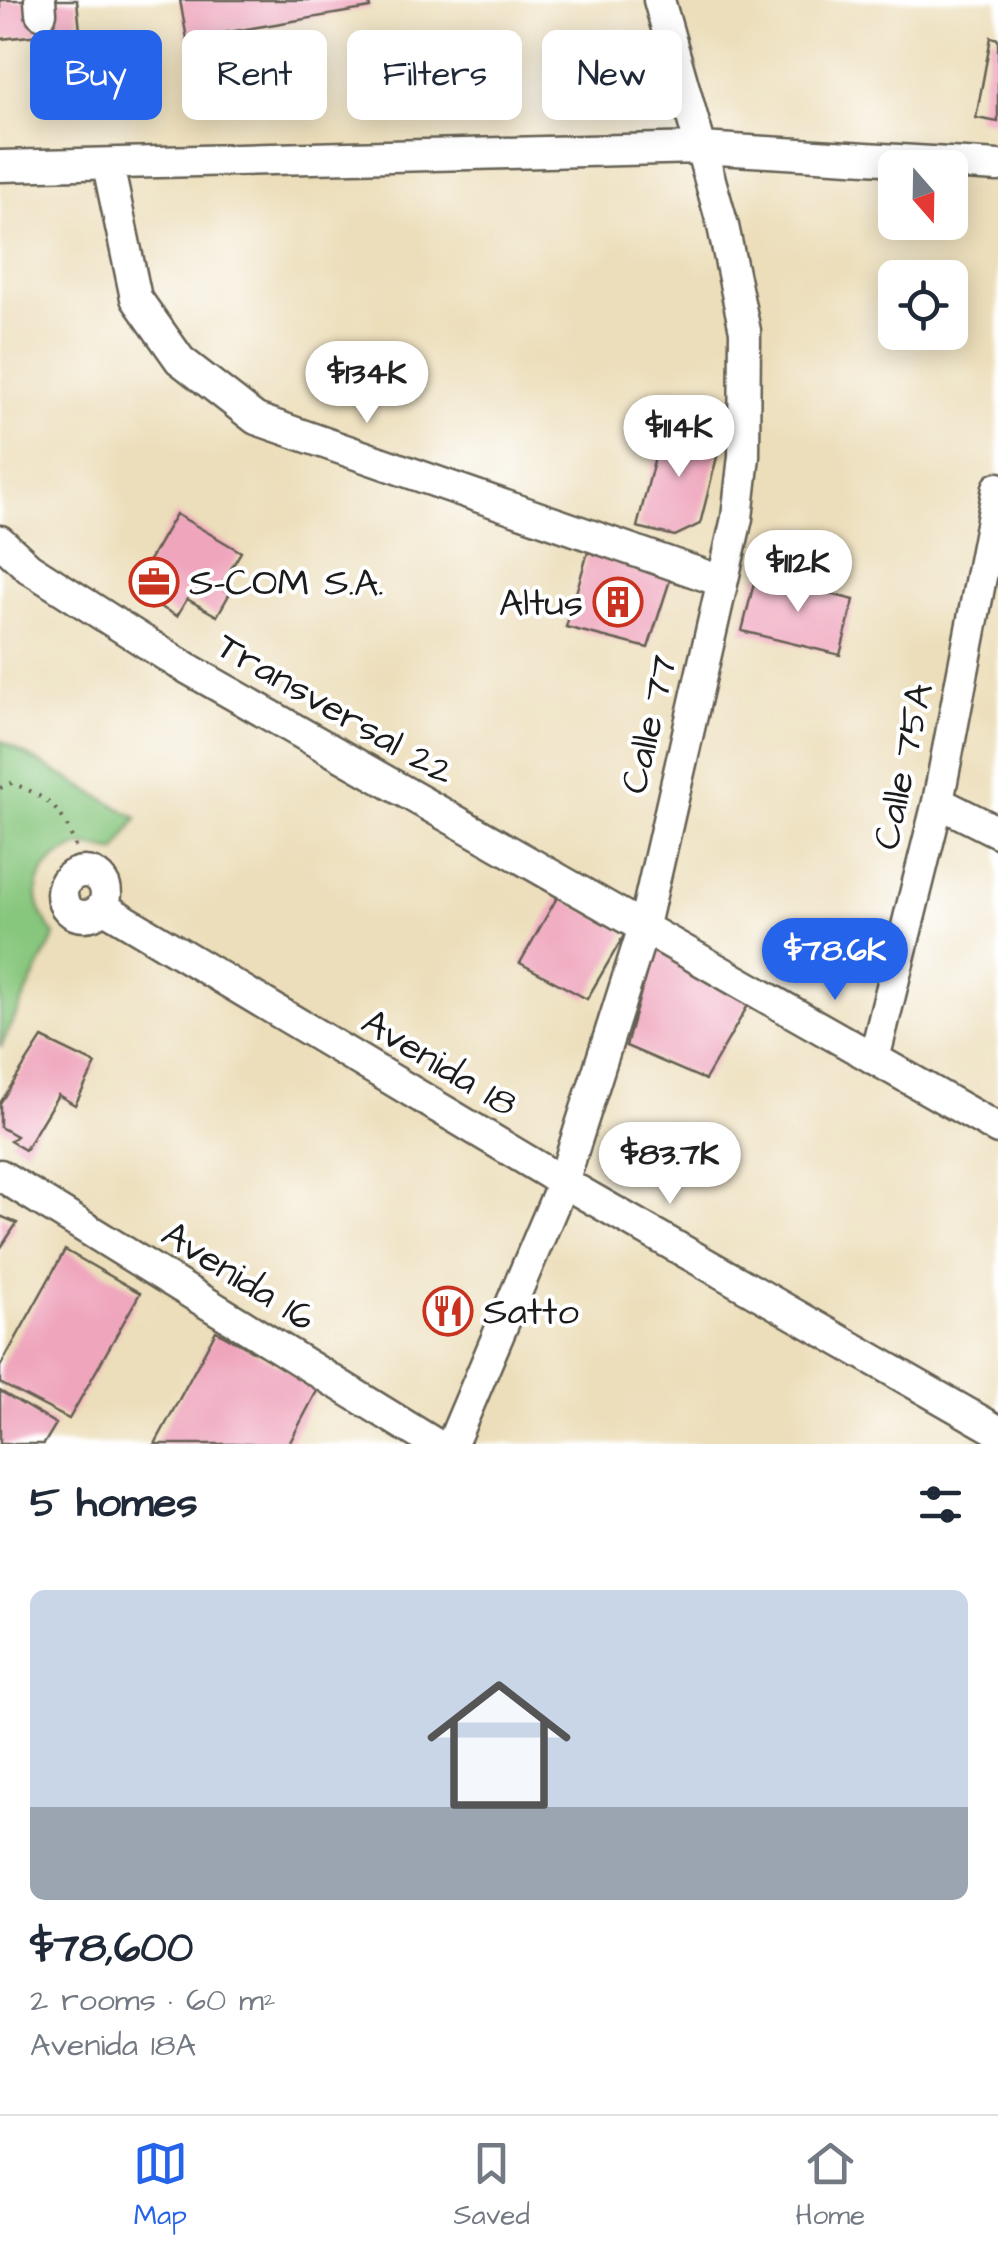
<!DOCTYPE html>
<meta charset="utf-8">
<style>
body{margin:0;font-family:"Architects Daughter",sans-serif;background:#f2f2f3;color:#1f2937;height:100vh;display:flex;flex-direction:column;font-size:38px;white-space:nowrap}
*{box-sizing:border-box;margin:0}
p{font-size:32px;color:#747a83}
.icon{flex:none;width:55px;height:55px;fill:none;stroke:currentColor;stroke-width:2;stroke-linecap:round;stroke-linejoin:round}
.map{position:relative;height:1444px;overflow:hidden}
.drawer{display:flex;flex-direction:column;background:#fff;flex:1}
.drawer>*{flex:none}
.hud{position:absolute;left:30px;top:30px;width:940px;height:90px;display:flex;gap:20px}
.needle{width:65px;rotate:160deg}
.fabs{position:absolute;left:878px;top:150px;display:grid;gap:20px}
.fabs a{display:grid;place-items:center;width:90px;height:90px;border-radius:15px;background:#fff;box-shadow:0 5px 25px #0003;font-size:50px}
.price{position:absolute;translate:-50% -85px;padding:0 22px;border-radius:35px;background:#fff;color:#222;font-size:32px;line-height:65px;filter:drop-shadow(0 2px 5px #0008)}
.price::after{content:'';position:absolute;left:50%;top:60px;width:30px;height:22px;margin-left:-15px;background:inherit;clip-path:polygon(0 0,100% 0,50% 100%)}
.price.active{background:#2563eb;color:#fff}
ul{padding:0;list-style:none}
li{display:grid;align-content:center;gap:20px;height:530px;padding:0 30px}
li span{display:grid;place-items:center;height:310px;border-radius:15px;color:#555}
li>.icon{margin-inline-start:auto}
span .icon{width:180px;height:180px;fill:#fffc;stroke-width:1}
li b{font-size:42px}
h2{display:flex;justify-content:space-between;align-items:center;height:120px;padding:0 30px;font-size:42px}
.pill{padding:0 35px;border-radius:15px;background:#fff;box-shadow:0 5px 25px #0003;font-size:35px;line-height:90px}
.pill.active{background:#2563eb;color:#fff}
.tab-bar{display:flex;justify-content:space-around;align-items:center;height:140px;border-top:2px solid #e0e1e3;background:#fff;font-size:28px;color:#747a83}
.tab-bar a{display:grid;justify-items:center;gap:5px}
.tab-bar .active{color:#2563eb}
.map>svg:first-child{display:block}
.green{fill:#87c67d;stroke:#52714c;stroke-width:2.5}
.building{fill:#efa6bd}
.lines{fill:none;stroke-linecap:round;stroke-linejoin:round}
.minor-casing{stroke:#656053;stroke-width:35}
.path{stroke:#656053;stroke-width:4;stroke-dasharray:2.5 8;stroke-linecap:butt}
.minor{stroke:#fff;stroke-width:30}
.labels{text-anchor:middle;stroke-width:8;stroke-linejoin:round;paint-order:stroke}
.poi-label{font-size:38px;fill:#1c1c1c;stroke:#fff;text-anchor:start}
.street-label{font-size:38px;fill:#1c1c1c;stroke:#fff}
</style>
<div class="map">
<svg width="998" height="1444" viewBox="0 0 998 1444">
<rect width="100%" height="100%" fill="#fff"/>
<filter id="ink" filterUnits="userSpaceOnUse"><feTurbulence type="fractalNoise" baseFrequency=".01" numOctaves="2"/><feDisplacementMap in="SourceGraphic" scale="20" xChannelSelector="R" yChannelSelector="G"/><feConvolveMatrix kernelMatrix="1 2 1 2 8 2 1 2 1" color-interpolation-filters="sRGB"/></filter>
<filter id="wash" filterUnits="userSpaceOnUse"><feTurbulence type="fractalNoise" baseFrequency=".0048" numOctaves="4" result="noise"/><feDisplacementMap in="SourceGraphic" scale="40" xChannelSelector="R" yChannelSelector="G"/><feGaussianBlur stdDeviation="2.25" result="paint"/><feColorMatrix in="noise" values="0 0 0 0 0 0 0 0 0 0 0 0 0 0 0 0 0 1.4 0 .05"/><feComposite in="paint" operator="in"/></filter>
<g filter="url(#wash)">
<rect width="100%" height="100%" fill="#ecdeba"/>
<!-- green -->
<path class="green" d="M 0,740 L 137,818 L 116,852 C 107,850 94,846 84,846 C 75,847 62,853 55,859 C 27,883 35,909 55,935 L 0,1048 Z"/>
<g id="blocks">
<!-- building -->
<path class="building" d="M 0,0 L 77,0 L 80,31 L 0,39 Z
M 180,0 L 369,0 L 370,8 L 187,39 Z
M 991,37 L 998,39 L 998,122 L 976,118 Z
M 664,422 L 722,437 L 700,524 L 675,536 L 637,527 Z
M 176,514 L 241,552 L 220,587 L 230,593 L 217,616 L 187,599 L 177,616 L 159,606 L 164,597 L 137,581 Z
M 588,552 L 671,577 L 648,648 L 566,627 Z
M 756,575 L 854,600 L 840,655 L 742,631 Z
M 558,896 L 626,932 L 587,999 L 520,963 Z
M 654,945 L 751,1000 L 705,1080 L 626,1046 Z
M 42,1038 L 96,1064 L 75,1105 L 58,1095 L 25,1150 L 10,1141 L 16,1136 L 0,1127 L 0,1103 Z
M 0,1216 L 17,1223 L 0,1249 Z
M 65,1250 L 140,1293 L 69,1419 L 0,1383 L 0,1367 Z
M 216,1331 L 319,1387 L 289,1444 L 155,1444 Z
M 0,1391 L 56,1424 L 44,1444 L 0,1444 Z"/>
</g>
</g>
<g filter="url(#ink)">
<use href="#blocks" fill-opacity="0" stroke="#656053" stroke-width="2.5"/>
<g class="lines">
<!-- minor casing -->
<g class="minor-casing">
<path id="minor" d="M 40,0 L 41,13
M 108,165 L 136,298 L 180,360 L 256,419 L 721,581
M 0,166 L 701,148 L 998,166
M 0,541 L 29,568 L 178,663 L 998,1129
M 938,802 L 998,832
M62 894a22 22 0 1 1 44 0a22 22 0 1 1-44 0Z
M 103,907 L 563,1182 L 998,1431
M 874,1059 L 938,802 L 998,488
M 0,1175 L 435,1444
M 452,1444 L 563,1182 L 643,930 L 737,518 L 744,456 L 745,331 L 723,226 L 659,0"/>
</g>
<!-- path -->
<path class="path" d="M 0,788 L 12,783 C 63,803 69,822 82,872"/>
<!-- minor -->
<use href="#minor" class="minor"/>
</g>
</g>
<!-- icons -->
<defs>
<g id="office-ring" transform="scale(2.5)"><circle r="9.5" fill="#fff" stroke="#c8321e" stroke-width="1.5"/><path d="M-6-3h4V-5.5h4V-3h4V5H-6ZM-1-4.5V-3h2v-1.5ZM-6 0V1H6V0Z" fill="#c8321e"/></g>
<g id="building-ring" transform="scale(2.5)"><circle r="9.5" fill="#fff" stroke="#c8321e" stroke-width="1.5"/><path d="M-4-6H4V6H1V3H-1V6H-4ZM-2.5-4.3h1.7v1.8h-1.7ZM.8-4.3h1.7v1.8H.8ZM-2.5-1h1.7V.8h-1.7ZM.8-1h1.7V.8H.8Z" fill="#c8321e"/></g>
<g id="restaurant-ring" transform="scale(2.5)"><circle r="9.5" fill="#fff" stroke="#c8321e" stroke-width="1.5"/><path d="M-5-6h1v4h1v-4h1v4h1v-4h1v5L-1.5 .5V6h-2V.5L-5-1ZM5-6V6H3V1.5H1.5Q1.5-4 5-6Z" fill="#c8321e"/></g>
</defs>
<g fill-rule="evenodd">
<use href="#office-ring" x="154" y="582"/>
<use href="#building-ring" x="618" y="602"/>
<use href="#restaurant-ring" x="448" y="1311"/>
</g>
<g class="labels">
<!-- poi labels -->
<g class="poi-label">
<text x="189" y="595">S-COM S.A.</text>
<text x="583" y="615" text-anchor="end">Altus</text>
<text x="483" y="1324">Satto</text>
</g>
<!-- street labels -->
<g class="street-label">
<text transform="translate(336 708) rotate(30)" y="13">Transversal 22</text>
<text transform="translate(648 724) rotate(-77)" y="13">Calle 77</text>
<text transform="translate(902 766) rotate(-78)" y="13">Calle 75A</text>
<text transform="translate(440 1062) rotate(31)" y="13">Avenida 18</text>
<text transform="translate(239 1275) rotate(32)" y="13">Avenida 16</text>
</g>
</g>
</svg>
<div class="fabs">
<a><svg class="needle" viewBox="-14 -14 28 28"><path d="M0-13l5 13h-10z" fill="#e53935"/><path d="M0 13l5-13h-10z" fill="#747a83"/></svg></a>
<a><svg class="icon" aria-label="locate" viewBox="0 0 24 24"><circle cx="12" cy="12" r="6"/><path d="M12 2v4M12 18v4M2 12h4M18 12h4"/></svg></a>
</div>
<b class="price" style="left:367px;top:426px">$134K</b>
<b class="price" style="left:679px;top:480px">$114K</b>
<b class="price" style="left:798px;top:615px">$112K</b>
<b class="price active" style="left:835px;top:1003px">$78.6K</b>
<b class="price" style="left:670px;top:1207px">$83.7K</b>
<div class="hud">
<a class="pill active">Buy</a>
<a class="pill">Rent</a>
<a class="pill">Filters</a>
<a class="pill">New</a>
</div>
</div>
<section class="drawer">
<h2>5 homes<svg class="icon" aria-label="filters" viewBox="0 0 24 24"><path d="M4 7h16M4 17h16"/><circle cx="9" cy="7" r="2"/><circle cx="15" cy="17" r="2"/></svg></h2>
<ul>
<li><span style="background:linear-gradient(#c9d6e8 70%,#9aa5b1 0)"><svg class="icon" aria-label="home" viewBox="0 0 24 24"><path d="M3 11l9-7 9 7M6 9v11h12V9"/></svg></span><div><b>$78,600</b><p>2 rooms · 60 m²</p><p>Avenida 18A</p></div></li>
</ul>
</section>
<nav class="tab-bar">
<a class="active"><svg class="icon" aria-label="map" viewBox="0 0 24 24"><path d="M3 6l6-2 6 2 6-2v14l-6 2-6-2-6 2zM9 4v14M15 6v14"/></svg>Map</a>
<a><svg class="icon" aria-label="saved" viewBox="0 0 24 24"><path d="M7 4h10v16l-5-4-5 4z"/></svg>Saved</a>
<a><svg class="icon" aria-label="home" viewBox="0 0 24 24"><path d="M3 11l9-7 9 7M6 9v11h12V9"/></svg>Home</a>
</nav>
